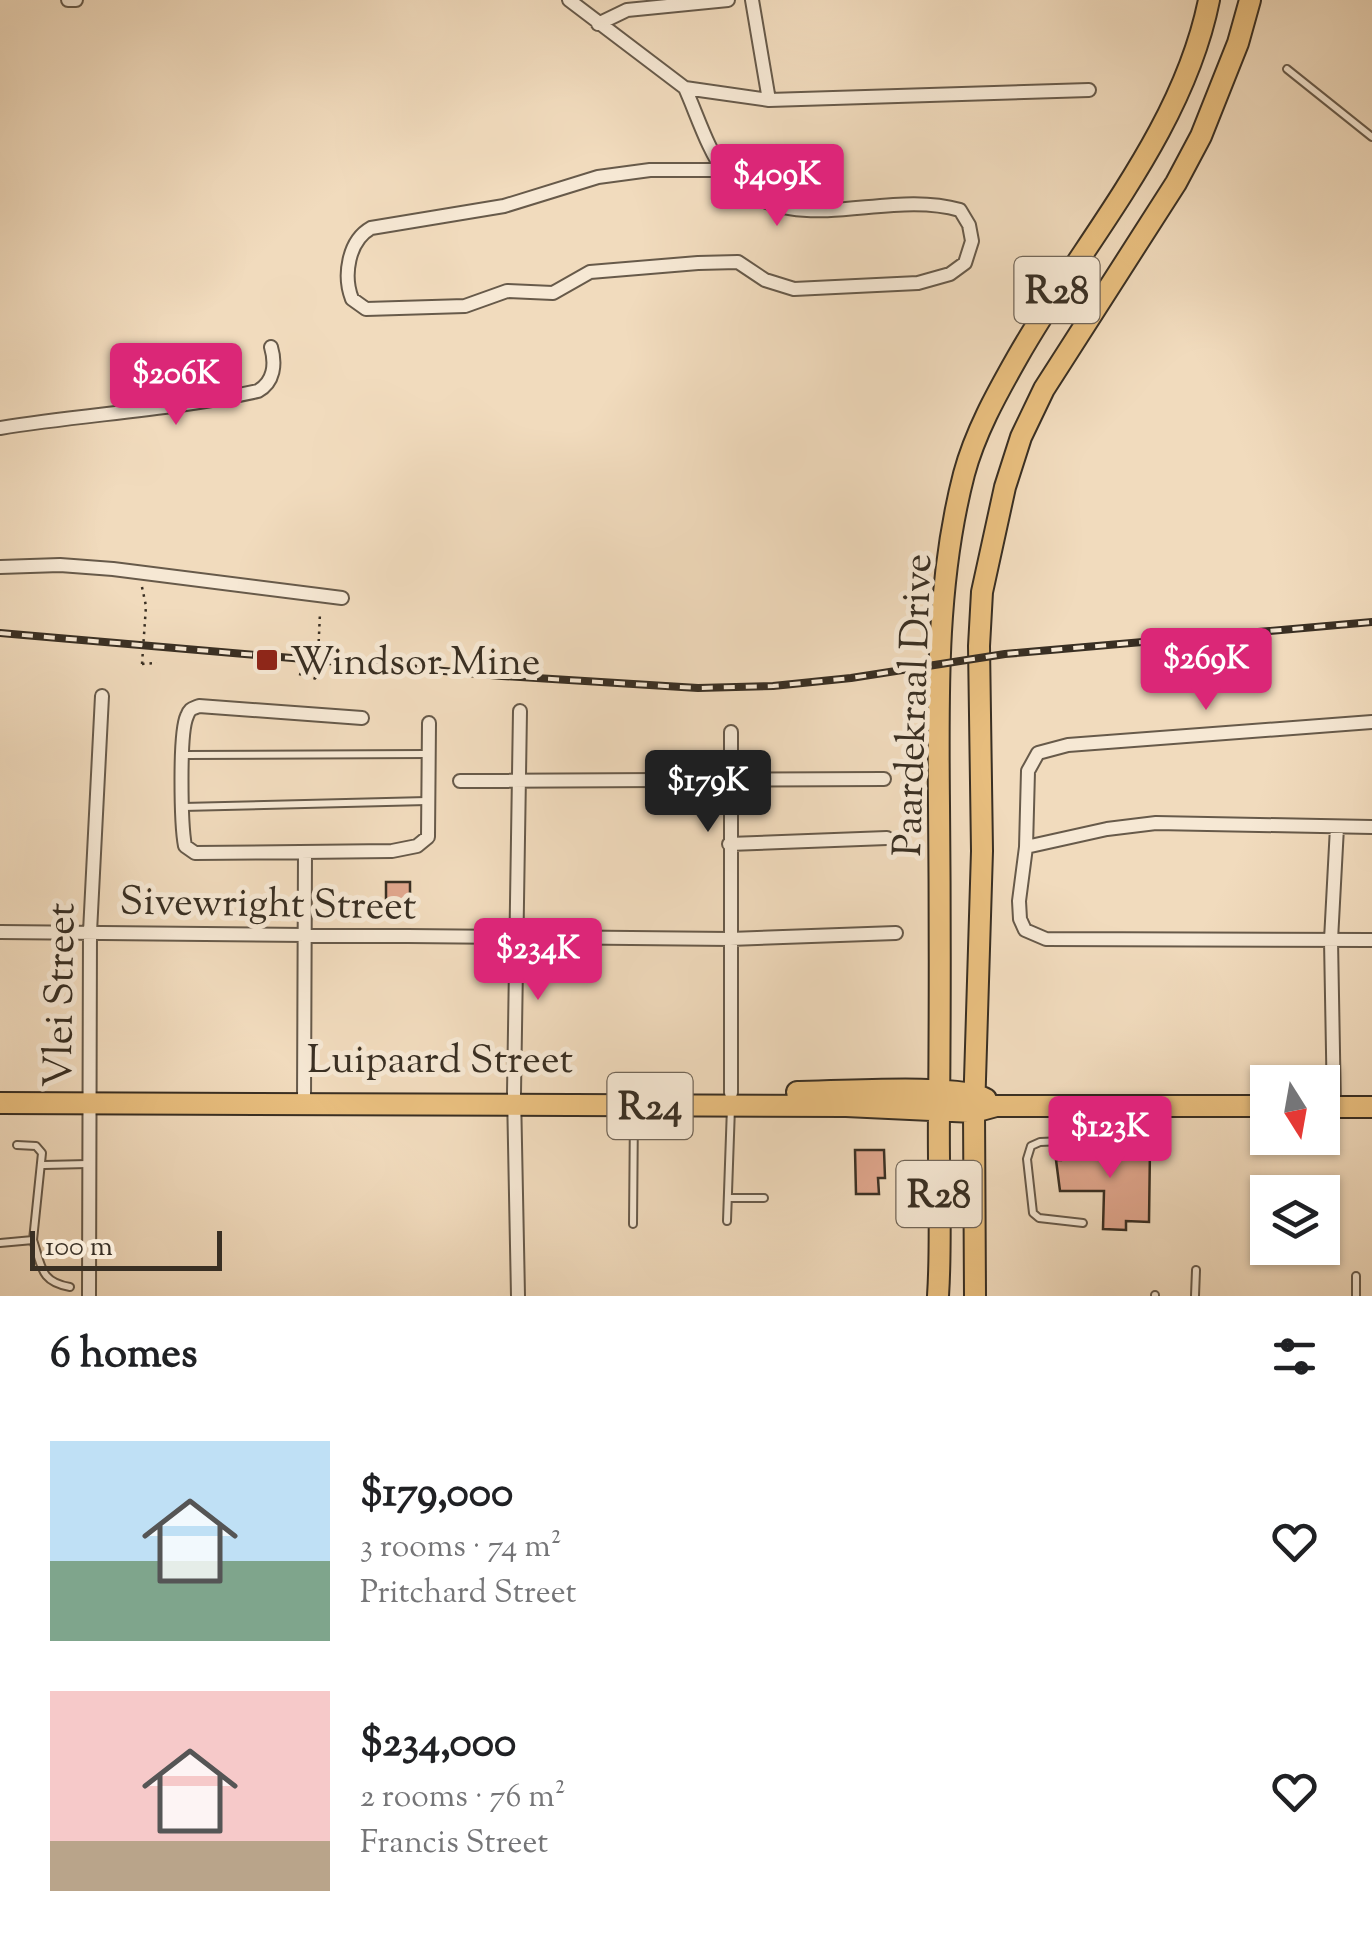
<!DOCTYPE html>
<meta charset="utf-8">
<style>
body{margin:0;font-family:"Sorts Mill Goudy",serif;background:#f2f2f2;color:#202124;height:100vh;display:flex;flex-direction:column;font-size:38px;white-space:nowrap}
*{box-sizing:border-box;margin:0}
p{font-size:32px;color:#757577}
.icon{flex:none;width:55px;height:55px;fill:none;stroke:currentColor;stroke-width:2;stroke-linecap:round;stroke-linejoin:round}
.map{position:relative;height:1296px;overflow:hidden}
.side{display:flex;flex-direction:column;background:#fff;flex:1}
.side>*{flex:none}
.needle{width:65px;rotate:169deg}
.controls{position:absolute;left:1250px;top:1065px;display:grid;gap:20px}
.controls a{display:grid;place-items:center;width:90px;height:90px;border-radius:0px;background:#fff;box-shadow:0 2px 8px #0004;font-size:50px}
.scale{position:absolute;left:30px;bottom:25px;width:192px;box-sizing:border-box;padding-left:10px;border:5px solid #392f23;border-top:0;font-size:28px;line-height:35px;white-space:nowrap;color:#392f23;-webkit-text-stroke:8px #f6e8d4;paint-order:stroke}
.price{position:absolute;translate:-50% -85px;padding:0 22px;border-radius:10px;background:#db2777;color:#fff;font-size:32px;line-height:65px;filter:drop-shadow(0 2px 5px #0008)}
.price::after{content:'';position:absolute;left:50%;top:60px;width:30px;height:22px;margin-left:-15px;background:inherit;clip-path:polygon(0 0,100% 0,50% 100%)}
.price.active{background:#222;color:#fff}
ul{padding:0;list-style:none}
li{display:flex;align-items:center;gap:30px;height:250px;padding:0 50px}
li span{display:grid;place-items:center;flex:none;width:280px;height:200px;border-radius:0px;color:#555}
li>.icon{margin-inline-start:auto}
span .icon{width:120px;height:120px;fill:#fffc;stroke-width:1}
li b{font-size:42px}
h2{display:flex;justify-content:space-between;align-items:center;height:120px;padding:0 50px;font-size:42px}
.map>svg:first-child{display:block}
.building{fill:#e1a78e;stroke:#392f23;stroke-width:2.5}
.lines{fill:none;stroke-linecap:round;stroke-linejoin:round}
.service-casing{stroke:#675a4a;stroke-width:10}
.minor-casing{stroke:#675a4a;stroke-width:16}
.primary-casing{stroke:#392f23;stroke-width:24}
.path{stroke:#392f23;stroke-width:2.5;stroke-dasharray:2.5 5;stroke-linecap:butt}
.service{stroke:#f6e8d4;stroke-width:6}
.minor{stroke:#f6e8d4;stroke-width:12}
.primary{stroke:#e8be7e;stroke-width:20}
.rail-casing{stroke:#392f23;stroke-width:8}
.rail{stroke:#f6e8d4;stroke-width:4;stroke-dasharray:11;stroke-linecap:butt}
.path-bridge{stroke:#392f23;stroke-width:2.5;stroke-dasharray:2.5 5;stroke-linecap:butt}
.poi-dot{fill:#8f2418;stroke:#f6e8d4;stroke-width:4}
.labels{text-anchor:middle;stroke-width:10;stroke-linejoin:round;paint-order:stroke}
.shield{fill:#f6e8d4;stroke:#726658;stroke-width:2.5}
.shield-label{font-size:38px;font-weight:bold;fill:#392f23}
.poi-label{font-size:40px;fill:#392f23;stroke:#f6e8d4;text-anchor:start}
.street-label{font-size:40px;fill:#392f23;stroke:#f6e8d4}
</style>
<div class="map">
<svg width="1372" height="1296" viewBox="0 0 1372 1296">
<rect width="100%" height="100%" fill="#f1dbbd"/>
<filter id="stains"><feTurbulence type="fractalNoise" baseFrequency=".002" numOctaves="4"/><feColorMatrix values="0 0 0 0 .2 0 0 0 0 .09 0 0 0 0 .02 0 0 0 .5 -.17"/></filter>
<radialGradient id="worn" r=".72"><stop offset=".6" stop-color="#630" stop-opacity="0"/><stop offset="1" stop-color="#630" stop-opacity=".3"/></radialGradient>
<!-- building -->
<path class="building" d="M 386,882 L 410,882 L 410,914 L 386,914 Z
M 1062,1148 L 1150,1148 L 1149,1222 L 1126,1221 L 1126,1230 L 1103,1229 L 1104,1191 L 1060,1191 L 1056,1160 L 1061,1160 Z
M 855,1150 L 884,1150 L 885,1178 L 878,1178 L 879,1194 L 856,1194 Z"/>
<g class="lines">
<!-- service casing -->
<g class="service-casing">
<path id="service" d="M 1287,69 L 1372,137
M 184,755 L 427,754
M 183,807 L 427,801
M 44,1165 L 88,1164
M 728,1198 L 764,1198
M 727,1221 L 731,1107
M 1083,1223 L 1039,1218 L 1033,1213 L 1027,1159 L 1031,1146 L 1040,1142 L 1111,1139 C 1127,1133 1125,1122 1124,1107
M 633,1224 L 634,1110
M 33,1240 C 42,1267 40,1282 70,1287
M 0,1243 L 33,1240 L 42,1153 L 36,1146 L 17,1145
M 1356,1276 L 1356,1296
M 1155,1295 L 1155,1296
M 1195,1296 L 1196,1270"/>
</g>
<!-- minor casing -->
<g class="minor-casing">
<path id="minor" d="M 68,0 L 76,0
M 569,0 L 685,88 L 769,100 L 1089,90
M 752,0 L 769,100
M 598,24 L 627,10 L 728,0
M 685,88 C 696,112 709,153 725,172 C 788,245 881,187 960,210 L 969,225 L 972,241 L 965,263 L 950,274 L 918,283 L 794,289 L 765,280 L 738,262 L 698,263 L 590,272 L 553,293 L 507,291 L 465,306 L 366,309 L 352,299 C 343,276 348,241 371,228 L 504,206 L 598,177 L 650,170 L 724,170
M 0,428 C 86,414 173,410 258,391 C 274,382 276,364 271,347
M 0,567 L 60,565 L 113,569 L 342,598
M 362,718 L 199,706 C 192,709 190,708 187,716 C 179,733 181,825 185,846 L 195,853 L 392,851 L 417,846 L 428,837 L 429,723
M 1372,722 L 1068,745 L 1038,753 L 1028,771 L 1026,847 L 1019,901 L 1020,919 L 1025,930 L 1046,939 L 1372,940
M 460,781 L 884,779
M 729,844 L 887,838
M 1026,847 L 1107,829 L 1156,823 L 1372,827
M 0,932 L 730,939 L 896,933
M 731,1093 L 731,732
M 304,1104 L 305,852
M 1334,1107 L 1331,940 L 1337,827
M 89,1296 L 90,932 L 102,696
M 518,1296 L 514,1093 L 520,711"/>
</g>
<!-- primary casing -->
<g class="primary-casing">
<path id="primary" d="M 797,1092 C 833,1092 962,1083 986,1099
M 0,1103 L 846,1106 L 974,1112 L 996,1106 L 1268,1106
M 1322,1107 L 1372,1107
M 938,1296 C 942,1236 938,1175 939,1115 C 940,1011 940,908 939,805 C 938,694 936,582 964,474 C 975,433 996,395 1017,358 C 1083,241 1182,134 1209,0
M 975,1296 L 974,1112 L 982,851 L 979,646 L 982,592 L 1005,487 L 1021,437 L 1044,389 L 1176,183 L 1201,136 L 1238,43 L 1250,0"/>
</g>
<!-- path -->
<path class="path" d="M 142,587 L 146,606
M 142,664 L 157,663
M 299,674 L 317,679"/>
<!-- service -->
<use href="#service" class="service"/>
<!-- minor -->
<use href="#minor" class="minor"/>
<!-- primary -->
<use href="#primary" class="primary"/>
<!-- rail casing -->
<g class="rail-casing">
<path id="rail" d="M 0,633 L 502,676 L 698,688 L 773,686 L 851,678 L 1005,654 L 1372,622"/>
</g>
<!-- rail -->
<use href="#rail" class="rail"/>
<!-- path-bridge -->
<path class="path-bridge" d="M 142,664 L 146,606
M 317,679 L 320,613"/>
</g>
<!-- markers -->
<rect class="poi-dot" x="255" y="648" width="24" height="24" rx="5"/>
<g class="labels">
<!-- shield labels -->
<g class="shield">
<rect x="1014.5" y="257" width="85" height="66" rx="8"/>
<rect x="607.5" y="1073" width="85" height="66" rx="8"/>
<rect x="896.5" y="1161" width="85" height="66" rx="8"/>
</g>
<g class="shield-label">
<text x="1057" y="303">R28</text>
<text x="650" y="1119">R24</text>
<text x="939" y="1207">R28</text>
</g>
<!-- poi labels -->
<g class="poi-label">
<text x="290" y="674">Windsor Mine</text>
</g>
<!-- street labels -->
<g class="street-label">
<text transform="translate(911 705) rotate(-88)" y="14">Paardekraal Drive</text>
<text transform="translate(268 902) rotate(1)" y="14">Sivewright Street</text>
<text transform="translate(58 995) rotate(-89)" y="14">Vlei Street</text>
<text x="440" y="1072">Luipaard Street</text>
</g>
</g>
<rect width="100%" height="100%" filter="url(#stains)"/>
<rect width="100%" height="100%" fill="url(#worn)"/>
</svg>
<div class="controls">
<a><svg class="needle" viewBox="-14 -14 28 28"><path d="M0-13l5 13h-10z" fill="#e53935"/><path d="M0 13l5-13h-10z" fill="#757577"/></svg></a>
<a><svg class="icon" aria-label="layers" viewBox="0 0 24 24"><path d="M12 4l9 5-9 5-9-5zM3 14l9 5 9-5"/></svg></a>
</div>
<div class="scale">100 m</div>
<b class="price" style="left:777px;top:229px">$409K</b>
<b class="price" style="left:176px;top:428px">$206K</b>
<b class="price" style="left:1206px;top:713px">$269K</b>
<b class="price active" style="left:708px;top:835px">$179K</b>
<b class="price" style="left:538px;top:1003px">$234K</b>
<b class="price" style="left:1110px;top:1181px">$123K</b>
</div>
<section class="side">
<h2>6 homes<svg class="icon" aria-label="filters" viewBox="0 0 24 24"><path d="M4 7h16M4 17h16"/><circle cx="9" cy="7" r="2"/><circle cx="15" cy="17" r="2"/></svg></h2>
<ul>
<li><span style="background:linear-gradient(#bfe0f5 60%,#7fa58c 0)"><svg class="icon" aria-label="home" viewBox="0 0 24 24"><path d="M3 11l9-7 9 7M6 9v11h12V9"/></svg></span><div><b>$179,000</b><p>3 rooms · 74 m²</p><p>Pritchard Street</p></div><svg class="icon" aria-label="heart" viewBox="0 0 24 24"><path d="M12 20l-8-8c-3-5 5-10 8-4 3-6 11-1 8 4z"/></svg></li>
<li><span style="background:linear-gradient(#f6c9c9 75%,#b9a48a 0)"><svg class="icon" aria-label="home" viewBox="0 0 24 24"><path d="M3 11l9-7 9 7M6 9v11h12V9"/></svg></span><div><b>$234,000</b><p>2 rooms · 76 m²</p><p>Francis Street</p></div><svg class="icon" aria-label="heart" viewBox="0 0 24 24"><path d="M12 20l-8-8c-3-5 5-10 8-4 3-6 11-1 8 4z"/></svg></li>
</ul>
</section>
